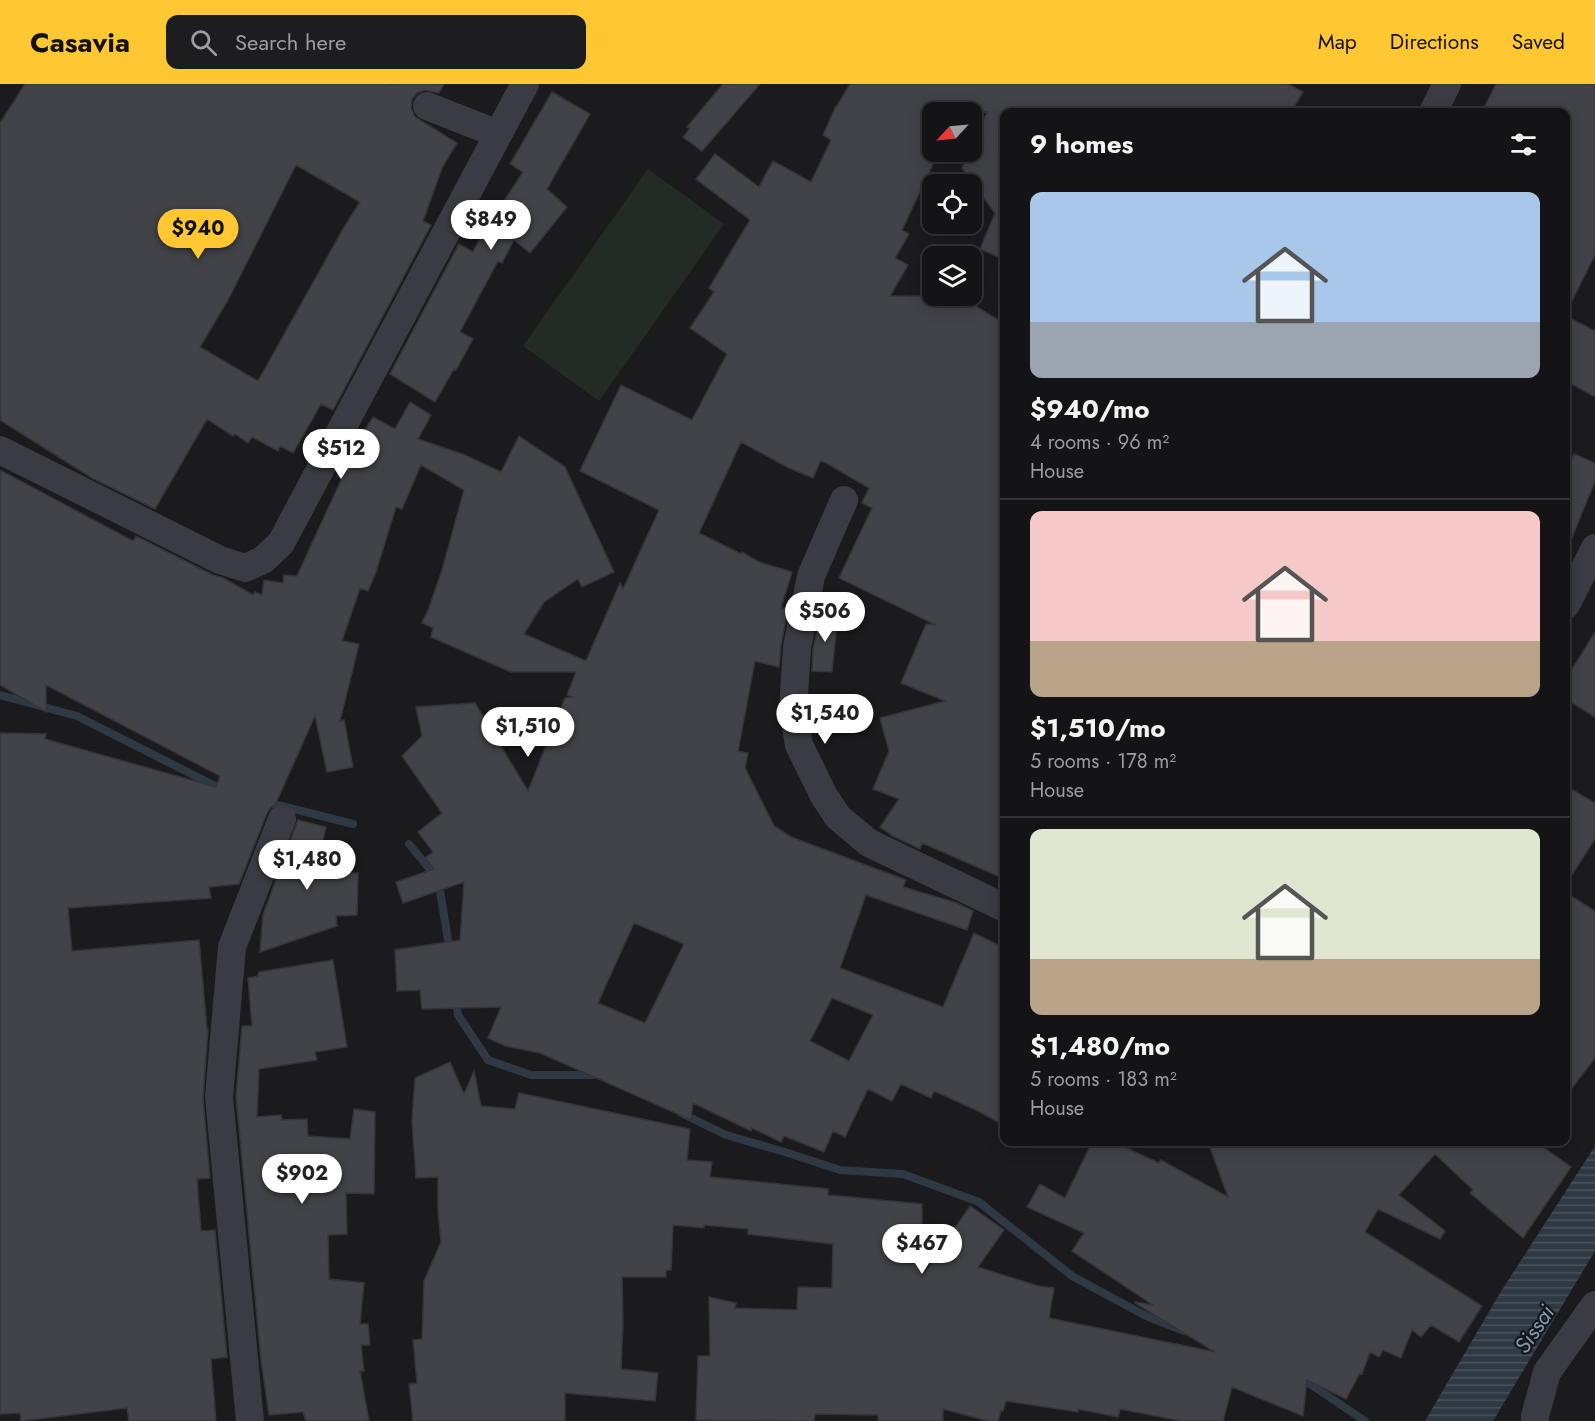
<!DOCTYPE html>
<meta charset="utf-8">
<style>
body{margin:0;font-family:Jost,sans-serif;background:#1d1d1f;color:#f1f3f6;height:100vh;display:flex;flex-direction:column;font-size:22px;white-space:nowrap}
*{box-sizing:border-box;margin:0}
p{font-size:20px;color:#9d9ea1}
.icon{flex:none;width:33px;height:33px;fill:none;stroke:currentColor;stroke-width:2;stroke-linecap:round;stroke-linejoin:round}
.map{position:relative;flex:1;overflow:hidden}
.side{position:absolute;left:1000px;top:24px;width:570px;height:1038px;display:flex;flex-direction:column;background:#141416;border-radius:12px;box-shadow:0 3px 15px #0003,0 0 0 2px #333335}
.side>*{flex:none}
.needle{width:39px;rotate:244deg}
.controls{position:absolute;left:922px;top:18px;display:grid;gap:12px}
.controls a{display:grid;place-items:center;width:60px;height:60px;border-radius:12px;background:#141416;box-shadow:0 3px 15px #0003,0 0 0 2px #333335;font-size:30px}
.price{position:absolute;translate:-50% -51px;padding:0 14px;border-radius:21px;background:#fff;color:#222;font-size:20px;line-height:39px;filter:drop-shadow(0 2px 3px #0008)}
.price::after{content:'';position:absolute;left:50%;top:36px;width:18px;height:14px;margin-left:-9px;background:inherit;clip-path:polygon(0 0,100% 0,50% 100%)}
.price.selected{background:#ffc731;color:#111}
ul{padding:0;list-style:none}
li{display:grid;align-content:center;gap:12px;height:318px;padding:0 30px}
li+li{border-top:2px solid #333335}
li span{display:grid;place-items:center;height:186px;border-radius:12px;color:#555}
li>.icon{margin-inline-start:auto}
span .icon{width:108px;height:108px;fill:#fffc;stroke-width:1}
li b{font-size:26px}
h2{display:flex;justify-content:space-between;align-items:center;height:72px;padding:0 30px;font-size:26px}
header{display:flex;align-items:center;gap:36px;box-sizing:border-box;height:84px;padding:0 30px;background:#ffc731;color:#111}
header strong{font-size:28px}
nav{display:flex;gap:33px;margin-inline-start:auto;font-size:21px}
.search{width:420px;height:54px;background:#1d1d1f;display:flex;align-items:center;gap:15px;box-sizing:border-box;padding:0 21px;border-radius:12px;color:#9d9ea1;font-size:22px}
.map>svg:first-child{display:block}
.pitch{fill:#222c24}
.water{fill:url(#water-rules)}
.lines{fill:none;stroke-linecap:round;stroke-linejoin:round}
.stream{stroke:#2f3943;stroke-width:8}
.building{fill:#424348;stroke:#35343a;stroke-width:1.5;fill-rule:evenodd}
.path{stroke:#41434a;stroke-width:4;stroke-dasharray:3 4.5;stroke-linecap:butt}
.street{stroke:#3b3c43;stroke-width:28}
.labels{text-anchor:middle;stroke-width:4.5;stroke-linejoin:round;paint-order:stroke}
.water-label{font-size:22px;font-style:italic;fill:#819cbb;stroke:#161619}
</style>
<header>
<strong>Casavia</strong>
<div class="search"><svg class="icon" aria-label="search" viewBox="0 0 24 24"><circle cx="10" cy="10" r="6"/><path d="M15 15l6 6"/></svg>Search here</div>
<nav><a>Map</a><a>Directions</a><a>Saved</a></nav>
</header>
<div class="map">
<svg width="1595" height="1337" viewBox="0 0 1595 1337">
<defs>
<pattern id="water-rules" width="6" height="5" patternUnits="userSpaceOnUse" patternTransform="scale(1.5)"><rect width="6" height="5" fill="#2f3943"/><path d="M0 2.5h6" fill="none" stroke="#4a535c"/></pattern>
</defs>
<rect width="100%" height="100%" fill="#1b1b1d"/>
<!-- pitch -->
<path class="pitch" d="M 648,85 L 724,140 L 599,317 L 523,262 Z"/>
<!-- water -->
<path class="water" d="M 1595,1062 L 1595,1167 L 1493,1337 L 1425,1337 L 1500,1209 Z"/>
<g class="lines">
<!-- stream -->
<path class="stream" d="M 0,611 L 77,632 L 225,707
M 266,718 L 353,740
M 409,760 L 438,795 L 450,868
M 456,914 L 458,931 L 488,976 L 531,991 L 602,991
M 681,1029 L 726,1051 L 788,1069 L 840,1086 L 903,1090 L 979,1118 L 1072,1192 L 1146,1232 L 1184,1247
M 1298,1294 L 1313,1302 L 1365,1337"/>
</g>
<!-- building -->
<path class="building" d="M 25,0 L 444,0 L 439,9 L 425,6 L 417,9 L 412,15 L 411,24 L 415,33 L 457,59 L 442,84 L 423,137 L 431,141 L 333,326 L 321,320 L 293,369 L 280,362 L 278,367 L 252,353 L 248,359 L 235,350 L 233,352 L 207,335 L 155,425 L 92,394 L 0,336 L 0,39 ZM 296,81 L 360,118 L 343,145 L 258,297 L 200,263 L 228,216 Z
M 723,0 L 760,0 L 702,67 L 683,53 L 690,44 L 687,43 Z
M 850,0 L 1288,0 L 1303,8 L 1291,28 L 1005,28 L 1005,176 L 980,165 L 995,129 L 962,84 L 970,68 L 972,68 L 972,62 L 987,28 L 933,28 L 933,80 L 902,146 L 909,150 L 895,174 L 908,181 L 890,212 L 976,212 L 972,220 L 1005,240 L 1005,795 L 922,759 L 920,765 L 893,752 L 880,743 L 899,715 L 873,705 L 889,667 L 880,634 L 945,617 L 901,599 L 926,540 L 936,541 L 839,494 L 872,424 L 862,419 L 869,404 L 821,376 L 813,394 L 789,384 L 741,358 L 699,449 L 741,470 L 742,468 L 759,478 L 792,488 L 781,524 L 788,525 L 781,561 L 779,583 L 755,577 L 738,667 L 748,669 L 745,684 L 774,742 L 791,753 L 906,796 L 903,803 L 957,819 L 973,827 L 967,846 L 866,811 L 840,884 L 943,923 L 974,849 L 1005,864 L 1005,988 L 998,1005 L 1005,1009 L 1005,1042 L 976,1026 L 934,1007 L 931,1014 L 901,1000 L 892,1017 L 868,1005 L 845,1053 L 833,1047 L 824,1068 L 784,1052 L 781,1058 L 752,1044 L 751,1047 L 693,1019 L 691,1036 L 540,969 L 505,962 L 488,954 L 501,923 L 422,925 L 420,906 L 397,907 L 395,866 L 460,856 L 464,798 L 403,819 L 396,798 L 434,785 L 425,774 L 433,768 L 418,748 L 442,729 L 402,672 L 422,652 L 416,623 L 475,619 L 528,707 L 565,614 L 572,613 L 567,611 L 576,588 L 511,588 L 431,553 L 433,544 L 422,539 L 429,524 L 442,486 L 464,406 L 421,381 L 402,425 L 396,423 L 376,488 L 368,507 L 360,504 L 342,557 L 359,560 L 340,637 L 344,636 L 353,683 L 327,688 L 315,632 L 275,721 L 271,723 L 267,729 L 239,800 L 209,803 L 211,814 L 68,824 L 72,867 L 199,856 L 207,945 L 208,945 L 203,1014 L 210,1094 L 197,1095 L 201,1147 L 215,1146 L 227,1273 L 211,1275 L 216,1337 L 129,1337 L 127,1324 L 21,1337 L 20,1329 L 0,1330 L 0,649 L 46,650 L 45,655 L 216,703 L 220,692 L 46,601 L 46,628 L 0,601 L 0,386 L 133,457 L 136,452 L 213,491 L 223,494 L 253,511 L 255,508 L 262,511 L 264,496 L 283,499 L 284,491 L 297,492 L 342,394 L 337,392 L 373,333 L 395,345 L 410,318 L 431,331 L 418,355 L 465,371 L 501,388 L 519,352 L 565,383 L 614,488 L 582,503 L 578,495 L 544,518 L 524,550 L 586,577 L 620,499 L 623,505 L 659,426 L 580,387 L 621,301 L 692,336 L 727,270 L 690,244 L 714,208 L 709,204 L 750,136 L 696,95 L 715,70 L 759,103 L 773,77 L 811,98 L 831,56 L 823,51 L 836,22 L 837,22 ZM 634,839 L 684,860 L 645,939 L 598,919 ZM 832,914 L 873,931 L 849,977 L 810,957 Z
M 1496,0 L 1595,0 L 1595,171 L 1566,229 L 1566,28 L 1482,28 Z
M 552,8 L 590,30 L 547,105 L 567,123 L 530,169 L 514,156 L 502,179 L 498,177 L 460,248 L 473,255 L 456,286 L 454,285 L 435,318 L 390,290 L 459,160 L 473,168 L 480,154 L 523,88 L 510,80 Z
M 1566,232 L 1595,247 L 1595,313 L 1566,297 Z
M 1574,370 L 1595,379 L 1595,397 L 1567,466 L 1566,389 Z
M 821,528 L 838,530 L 832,588 L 812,587 L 813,566 Z
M 1595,548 L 1595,633 L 1566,615 L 1566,595 Z
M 1566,702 L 1595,719 L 1595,755 L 1566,800 Z
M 298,736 L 326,743 L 321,766 L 333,765 L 334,788 L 358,789 L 357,831 L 336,832 L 337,842 L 260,868 L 263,831 Z
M 1566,809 L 1595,827 L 1595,974 L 1566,1012 Z
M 333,876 L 347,963 L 315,968 L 317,976 L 259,985 L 257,1033 L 281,1031 L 282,1036 L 307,1035 L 308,1052 L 350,1055 L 354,1025 L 375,1028 L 374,1110 L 346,1109 L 347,1150 L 328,1151 L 329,1195 L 364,1199 L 360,1240 L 368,1240 L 370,1261 L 361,1261 L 364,1287 L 360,1287 L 369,1337 L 306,1337 L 303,1328 L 269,1331 L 261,1276 L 236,1013 L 242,942 L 252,942 L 248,894 L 258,892 L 259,888 Z
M 450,978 L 464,1010 L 474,987 L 481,1022 L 515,1025 L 519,1009 L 690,1045 L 687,1076 L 712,1078 L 710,1093 L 828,1105 L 828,1111 L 922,1120 L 922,1192 L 970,1122 L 1004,1146 L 978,1183 L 1038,1202 L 1054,1204 L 1049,1234 L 1215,1268 L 1135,1219 L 1135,1218 L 1153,1221 L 1072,1167 L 1084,1149 L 1027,1123 L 1040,1100 L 1065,1114 L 1092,1058 L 1114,1058 L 1159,1079 L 1161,1076 L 1228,1113 L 1208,1058 L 1536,1058 L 1571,1083 L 1523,1154 L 1470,1109 L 1473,1106 L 1435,1070 L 1399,1111 L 1445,1147 L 1440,1155 L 1378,1125 L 1365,1148 L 1482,1222 L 1459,1258 L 1431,1241 L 1421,1253 L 1412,1246 L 1401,1274 L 1383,1266 L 1379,1273 L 1370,1268 L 1362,1290 L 1360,1289 L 1346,1315 L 1307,1296 L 1303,1332 L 1232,1303 L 1223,1337 L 1181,1337 L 1120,1325 L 1118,1333 L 1078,1325 L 1078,1328 L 1006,1317 L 1003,1327 L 1001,1327 L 998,1337 L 988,1337 L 943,1325 L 943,1337 L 878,1337 L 878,1331 L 815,1330 L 814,1337 L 696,1336 L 698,1272 L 710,1272 L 709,1213 L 736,1219 L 735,1224 L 797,1226 L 798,1203 L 832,1204 L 833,1160 L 748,1150 L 748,1145 L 704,1141 L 704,1144 L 673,1141 L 671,1186 L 666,1186 L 666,1193 L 622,1193 L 623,1239 L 621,1285 L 658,1289 L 655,1317 L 565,1309 L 565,1337 L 413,1337 L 409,1300 L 417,1299 L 413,1256 L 422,1255 L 424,1197 L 441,1158 L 438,1128 L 438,1093 L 416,1094 L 412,1037 L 415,994 Z"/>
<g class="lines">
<!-- path -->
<path class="path" d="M 384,0 L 403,9"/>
<!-- street -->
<path class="street" d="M 427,22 L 498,50
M 1433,28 L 1447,0
M 0,366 L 220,476 L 245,484 L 263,476 L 281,459 L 525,0
M 844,416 L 811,492 L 797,564 L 793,626 L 799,661 L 824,712 L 838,733 L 869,759 L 1005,824
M 1566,521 L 1595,464
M 250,1337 L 219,1013 L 232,863 L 282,735
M 1535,1337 L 1535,1332 L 1547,1288 L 1595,1221"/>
</g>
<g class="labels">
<!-- water labels -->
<g class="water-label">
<text transform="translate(1534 1245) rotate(-56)" y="8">Sissai</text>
</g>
</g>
</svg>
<div class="controls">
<a><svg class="needle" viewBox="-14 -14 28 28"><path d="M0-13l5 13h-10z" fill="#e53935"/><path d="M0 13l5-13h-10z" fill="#9d9ea1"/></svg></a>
<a><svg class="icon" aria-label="locate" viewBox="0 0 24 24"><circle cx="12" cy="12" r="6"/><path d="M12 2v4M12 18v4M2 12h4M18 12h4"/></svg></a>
<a><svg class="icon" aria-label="layers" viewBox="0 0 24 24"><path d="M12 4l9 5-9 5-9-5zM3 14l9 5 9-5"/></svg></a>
</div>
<b class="price" style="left:491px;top:167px">$849</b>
<b class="price selected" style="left:198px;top:176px">$940</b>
<b class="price" style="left:341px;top:396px">$512</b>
<b class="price" style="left:825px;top:559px">$506</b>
<b class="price" style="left:825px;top:661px">$1,540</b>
<b class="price" style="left:528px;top:674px">$1,510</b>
<b class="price" style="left:307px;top:807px">$1,480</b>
<b class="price" style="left:302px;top:1121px">$902</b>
<b class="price" style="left:922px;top:1191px">$467</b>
<section class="side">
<h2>9 homes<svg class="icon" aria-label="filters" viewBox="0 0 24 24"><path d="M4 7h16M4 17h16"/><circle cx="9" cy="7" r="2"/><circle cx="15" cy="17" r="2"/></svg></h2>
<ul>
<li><span style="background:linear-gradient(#a9c7e8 70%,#9aa5b1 0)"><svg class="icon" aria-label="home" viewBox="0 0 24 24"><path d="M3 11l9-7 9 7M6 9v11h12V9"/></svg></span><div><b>$940/mo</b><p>4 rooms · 96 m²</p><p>House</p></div></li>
<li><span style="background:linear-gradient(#f6c9c9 70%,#b9a48a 0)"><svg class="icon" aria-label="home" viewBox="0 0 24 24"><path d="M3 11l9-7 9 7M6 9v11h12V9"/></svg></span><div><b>$1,510/mo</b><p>5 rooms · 178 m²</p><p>House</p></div></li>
<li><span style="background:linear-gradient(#dfe7d0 70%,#b9a48a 0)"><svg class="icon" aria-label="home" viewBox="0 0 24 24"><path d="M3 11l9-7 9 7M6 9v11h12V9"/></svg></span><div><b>$1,480/mo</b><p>5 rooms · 183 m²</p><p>House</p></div></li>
</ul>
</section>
</div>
